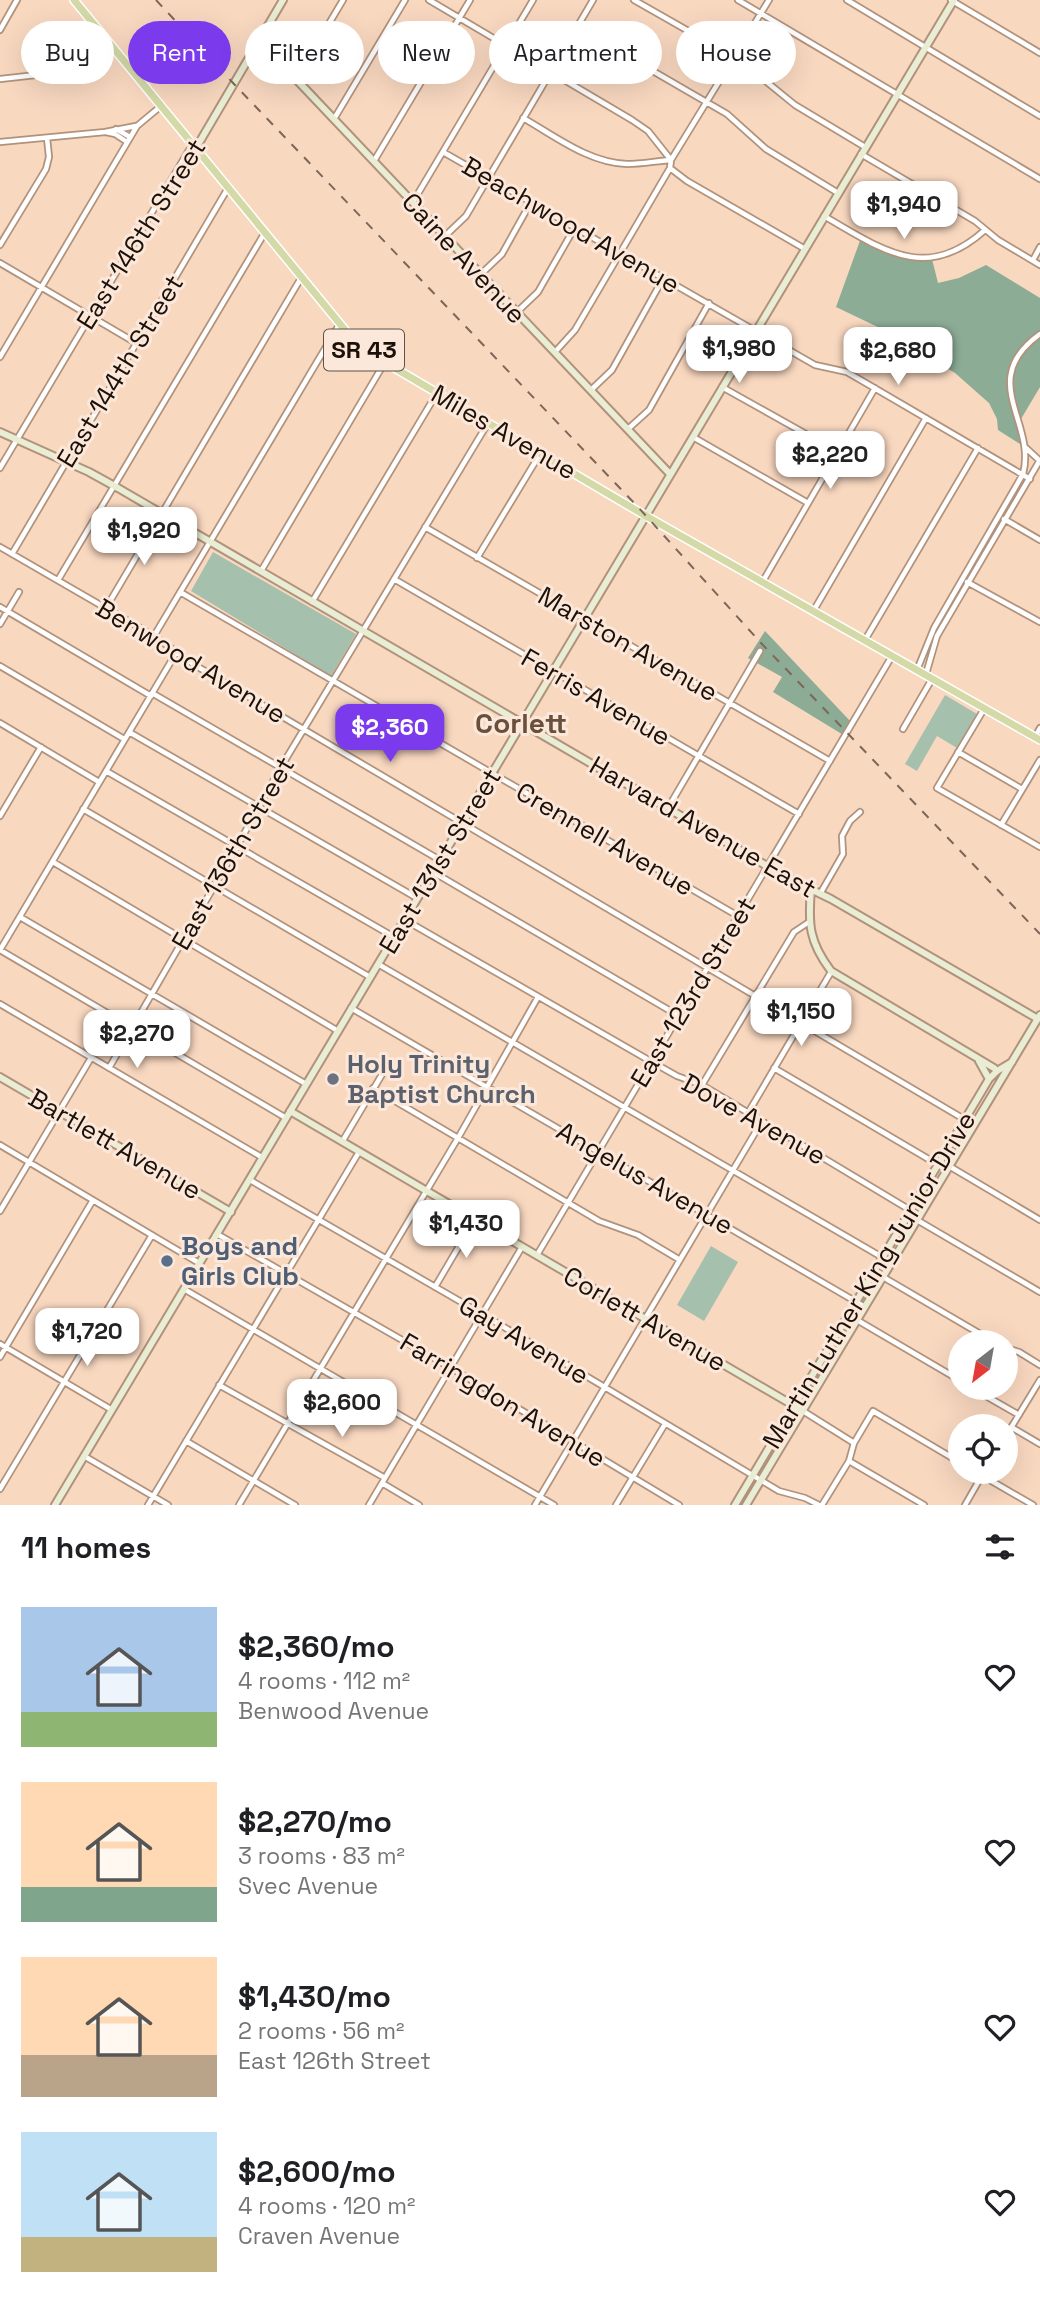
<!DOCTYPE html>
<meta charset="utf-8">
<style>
body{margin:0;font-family:"Space Grotesk",sans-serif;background:#f2f2f2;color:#202124;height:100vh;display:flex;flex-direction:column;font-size:26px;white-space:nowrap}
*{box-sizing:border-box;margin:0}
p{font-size:23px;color:#757577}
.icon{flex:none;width:38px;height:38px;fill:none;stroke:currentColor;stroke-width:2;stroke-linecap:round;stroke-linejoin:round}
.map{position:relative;height:1505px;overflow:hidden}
.side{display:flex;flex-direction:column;background:#fff;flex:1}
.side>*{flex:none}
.top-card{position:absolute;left:21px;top:21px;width:999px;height:63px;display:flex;gap:14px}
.needle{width:46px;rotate:211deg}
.fabs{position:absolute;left:948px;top:1330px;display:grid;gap:14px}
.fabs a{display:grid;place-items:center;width:70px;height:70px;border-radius:50%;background:#fff;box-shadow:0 7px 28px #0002;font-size:35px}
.price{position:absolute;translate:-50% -60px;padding:0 16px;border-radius:14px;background:#fff;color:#222;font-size:23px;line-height:46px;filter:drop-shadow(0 2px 4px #0008)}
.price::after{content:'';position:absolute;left:50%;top:42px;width:21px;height:16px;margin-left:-10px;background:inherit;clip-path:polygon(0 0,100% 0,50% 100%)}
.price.current{background:#7c3aed;color:#fff}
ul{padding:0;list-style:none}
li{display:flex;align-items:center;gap:21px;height:175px;padding:0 21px}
li span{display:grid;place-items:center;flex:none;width:196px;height:140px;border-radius:0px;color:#555}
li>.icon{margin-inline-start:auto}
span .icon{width:84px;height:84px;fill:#fffc;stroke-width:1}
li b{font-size:30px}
h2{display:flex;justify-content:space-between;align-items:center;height:84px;padding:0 21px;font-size:30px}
.pill{padding:0 24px;border-radius:32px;background:#fff;box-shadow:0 7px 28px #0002;font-size:24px;line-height:63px}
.pill.current{background:#7c3aed;color:#fff}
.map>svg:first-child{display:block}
.green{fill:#a5c0ad}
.forest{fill:#8cac96}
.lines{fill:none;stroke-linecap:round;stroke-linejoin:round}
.street-casing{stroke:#b1927c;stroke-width:8}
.secondary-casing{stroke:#b1927c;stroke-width:10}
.primary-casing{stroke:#fff;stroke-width:10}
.street{stroke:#fff;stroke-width:4.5}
.secondary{stroke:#e9edd3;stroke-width:6}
.primary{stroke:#d4daa7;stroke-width:7}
.rail{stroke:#7c6758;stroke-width:2;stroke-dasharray:9 9;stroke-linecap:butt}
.worship-dot{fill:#6b7280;stroke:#fce8da;stroke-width:2.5}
.service-dot{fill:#5c6f8a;stroke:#fce8da;stroke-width:2.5}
.labels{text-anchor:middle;stroke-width:6;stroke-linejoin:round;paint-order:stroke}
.shield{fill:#fce8da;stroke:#5f5247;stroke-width:2}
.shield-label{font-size:24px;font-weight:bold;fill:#1c1108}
.street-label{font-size:26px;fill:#1c1108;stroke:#fce8da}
.worship-label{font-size:26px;font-weight:bold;fill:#5b616d;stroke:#fce8da;text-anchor:start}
.service-label{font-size:26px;font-weight:bold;fill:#4e5e75;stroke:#fce8da;text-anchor:start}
.neighbourhood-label{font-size:28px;font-weight:bold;fill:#6a4f3a;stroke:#fce8da}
</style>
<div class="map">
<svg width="1040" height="1505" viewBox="0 0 1040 1505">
<rect width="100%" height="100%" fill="#f9d8c0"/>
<!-- green -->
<path class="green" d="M 213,552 L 356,634 L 331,676 L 191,591 Z
M 945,695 L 977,714 L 957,748 L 937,736 L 917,771 L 905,764 Z
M 711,1246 L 738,1262 L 704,1321 L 677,1305 Z"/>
<!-- forest -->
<path class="forest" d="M 861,238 L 899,253 L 932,259 L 938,283 L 959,278 L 986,265 L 1040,298 L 1040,387 L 1018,424 L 1026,448 L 998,430 L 997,419 L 989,403 L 955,373 L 884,330 L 836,307 Z
M 765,631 L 852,723 L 845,736 L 773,692 L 782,677 L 748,658 Z"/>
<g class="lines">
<!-- street casing -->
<g class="street-casing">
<path id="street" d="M 429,0 L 632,120 L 648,131 L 671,160
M 634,0 L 734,57 L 752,70 L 795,105 L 865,147
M 738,0 L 1040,179
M 847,0 L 1040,116
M 951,0 L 1040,53
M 577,27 L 727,114 L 766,149 L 838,193
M 0,30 L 17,0
M 0,79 L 72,71 L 109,43
M 296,79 L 343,0
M 523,118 C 555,136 589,163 627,164 C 642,164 656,161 671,160
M 334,119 L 405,0
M 116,129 L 130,137
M 106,132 L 115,134 L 127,142
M 0,142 L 105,132 L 136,126
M 443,152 L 815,365 L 847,372 L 1030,479
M 861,154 L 975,221 L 998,240 L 1040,265
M 374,161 L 470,0
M 670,168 L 687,181 L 805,249
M 413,202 L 533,0
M 824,216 C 883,250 926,283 985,230
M 445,236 L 466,216 L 593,0
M 0,245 L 46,169 L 49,157 L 47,138
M 1033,260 L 1040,247
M 0,263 L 136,343
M 481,274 L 502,254 L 531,202
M 517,312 L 538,292 L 575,227
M 555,352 L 575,330 L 670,168 L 671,160 L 769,0
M 0,357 L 137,126 L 161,106
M 722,387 L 838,452
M 591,390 L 612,370 L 664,277
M 628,429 L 649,410 L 709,303
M 693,437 L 808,503
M 1026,448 L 1039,460
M 0,468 L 189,150 L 193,147
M 1004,519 L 1040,540
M 425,527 L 830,761
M 0,547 L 154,636 L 193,664 L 974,1125
M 12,554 L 228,188
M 477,558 L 540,454
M 261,571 L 385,362
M 394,579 L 799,814
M 58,580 L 264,234
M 763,581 L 875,388
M 967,582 L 1040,622
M 180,592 L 738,916
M 312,602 L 437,393
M 0,607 L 151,696
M 106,608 L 301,278
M 814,610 L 926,418
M 0,624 L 19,592
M 154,636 L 339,325
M 865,640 L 978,448
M 0,666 L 124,739
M 917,670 L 934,628 L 1023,474 C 1037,422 976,380 1040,334
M 926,674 L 937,636 L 1040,460
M 152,693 L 440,860
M 984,709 L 937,788 L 1040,847
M 0,723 L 99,782
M 903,729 L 932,679
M 129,732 L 417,898
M 1035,737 L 1040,728
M 958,752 L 1022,789
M 106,771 L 394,937
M 668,808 L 760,651
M 83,809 L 370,977
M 0,816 L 41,747
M 1001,825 L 1040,760
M 53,862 L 338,1031
M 433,872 L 679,1016
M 820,894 L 843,854 L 842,836 L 850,821 L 860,812
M 20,917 L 306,1084
M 405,920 L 652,1062 L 677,1076 L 702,1085 L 920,1216
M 0,950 L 176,653
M 0,950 L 286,1118
M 378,964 L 892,1263
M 0,1004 L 263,1158
M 351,1008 L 865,1307
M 109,1068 L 235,850 L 281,767 L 488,423
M 774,1068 L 947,1170
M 702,1085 L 794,932 L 809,922
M 373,1088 L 599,1221 L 638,1235 L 680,1260
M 748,1113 L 831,972
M 342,1142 L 387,1066
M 0,1145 L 199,1263
M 949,1166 L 1040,1220
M 250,1180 L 482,1314 L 779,1491 L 805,1498 L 819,1505
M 0,1211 L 91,1058
M 917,1220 L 1040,1292
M 217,1234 L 451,1368 L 679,1505
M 537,1255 L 892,656
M 883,1277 L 994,1342
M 435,1287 L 475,1219
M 184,1289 L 554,1505
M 857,1320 L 961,1381
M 0,1344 L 112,1410
M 1006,1348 L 1019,1352 L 1040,1365
M 0,1357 L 93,1200
M 219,1385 L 385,1478
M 972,1388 L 1019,1415
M 803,1411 L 854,1443
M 1011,1427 L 1040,1444
M 1006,1436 L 1040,1380
M 186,1441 L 295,1505
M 84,1456 L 168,1505
M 849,1461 L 924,1505
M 976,1472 L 1033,1505
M 382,1483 L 419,1505
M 0,1489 L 152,1235
M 148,1505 L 359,1152
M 239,1505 L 458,1138 L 538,997
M 369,1505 L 522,1247
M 535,1505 L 762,1121
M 616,1505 L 665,1424
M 822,1505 L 849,1461 L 854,1443 L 873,1411 L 961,1463
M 965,1505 L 984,1472"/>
</g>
<!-- secondary casing -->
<g class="secondary-casing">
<path id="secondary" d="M 259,40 L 670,474
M 193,147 L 199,143 L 283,0
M 0,432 L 89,472 L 118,488 L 786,877 L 831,899 L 1038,1019
M 811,889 C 808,924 809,942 831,971 L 994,1068
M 979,1061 L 989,1079
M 0,1077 L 231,1212
M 290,1111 L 803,1411
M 55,1505 L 954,0
M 735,1505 L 989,1079 L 997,1071 L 1012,1062
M 746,1505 L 1040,1015"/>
</g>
<!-- primary casing -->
<g class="primary-casing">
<path id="primary" d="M 74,0 L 359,347 L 646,516 L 1040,740"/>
</g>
<!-- street -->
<use href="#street" class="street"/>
<!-- secondary -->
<use href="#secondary" class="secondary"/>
<!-- primary -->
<use href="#primary" class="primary"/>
<!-- rail -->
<path class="rail" d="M 156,0 L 234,84 L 638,507 L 761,643 L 1040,934"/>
</g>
<!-- markers -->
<circle class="worship-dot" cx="333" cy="1079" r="7"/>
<circle class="service-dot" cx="167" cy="1261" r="7"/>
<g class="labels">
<!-- shield labels -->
<rect class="shield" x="324" y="329.5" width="80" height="41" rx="5"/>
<g class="shield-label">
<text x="364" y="358">SR 43</text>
</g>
<!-- street labels -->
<g class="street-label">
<text transform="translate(571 225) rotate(30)" y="9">Beachwood Avenue</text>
<text transform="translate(141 234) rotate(-58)" y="9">East 146th Street</text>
<text transform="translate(464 258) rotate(47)" y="9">Caine Avenue</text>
<text transform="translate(120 371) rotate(-59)" y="9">East 144th Street</text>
<text transform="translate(504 432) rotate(30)" y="9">Miles Avenue</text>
<text transform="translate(628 644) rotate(30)" y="9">Marston Avenue</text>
<text transform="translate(191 661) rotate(31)" y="9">Benwood Avenue</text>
<text transform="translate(596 697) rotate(30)" y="9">Ferris Avenue</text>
<text transform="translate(703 827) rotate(30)" y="9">Harvard Avenue East</text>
<text transform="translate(605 839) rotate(30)" y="9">Crennell Avenue</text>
<text transform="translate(233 853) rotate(-60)" y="9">East 136th Street</text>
<text transform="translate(440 861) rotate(-59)" y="9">East 131st Street</text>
<text transform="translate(693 992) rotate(-59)" y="9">East 123rd Street</text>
<text transform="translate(754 1119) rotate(29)" y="9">Dove Avenue</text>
<text transform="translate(115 1144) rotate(30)" y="9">Bartlett Avenue</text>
<text transform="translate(645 1178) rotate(30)" y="9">Angelus Avenue</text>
<text transform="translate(869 1280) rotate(-59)" y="9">Martin Luther King Junior Drive</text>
<text transform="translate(645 1319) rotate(30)" y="9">Corlett Avenue</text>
<text transform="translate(524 1340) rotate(31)" y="9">Gay Avenue</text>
<text transform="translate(503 1400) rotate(31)" y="9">Farringdon Avenue</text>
</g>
<!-- worship labels -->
<g class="worship-label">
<text x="347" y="1073">Holy Trinity<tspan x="347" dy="30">Baptist Church</tspan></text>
</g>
<!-- service labels -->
<g class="service-label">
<text x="181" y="1255">Boys and<tspan x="181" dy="30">Girls Club</tspan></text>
</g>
<!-- neighbourhood labels -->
<g class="neighbourhood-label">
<text x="521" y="733">Corlett</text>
</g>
</g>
</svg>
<div class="fabs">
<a><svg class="needle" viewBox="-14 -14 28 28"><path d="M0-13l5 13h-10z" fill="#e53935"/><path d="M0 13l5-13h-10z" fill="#757577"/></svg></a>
<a><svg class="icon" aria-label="locate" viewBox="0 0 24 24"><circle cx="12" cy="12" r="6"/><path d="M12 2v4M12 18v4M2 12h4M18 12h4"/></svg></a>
</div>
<b class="price" style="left:904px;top:241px">$1,940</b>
<b class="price" style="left:739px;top:385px">$1,980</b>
<b class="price" style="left:898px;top:387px">$2,680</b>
<b class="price" style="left:830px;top:491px">$2,220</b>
<b class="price" style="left:144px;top:567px">$1,920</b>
<b class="price current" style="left:390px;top:764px">$2,360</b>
<b class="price" style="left:801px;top:1048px">$1,150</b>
<b class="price" style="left:137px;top:1070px">$2,270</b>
<b class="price" style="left:466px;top:1260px">$1,430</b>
<b class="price" style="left:87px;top:1368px">$1,720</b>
<b class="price" style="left:342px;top:1439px">$2,600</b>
<div class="top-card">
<a class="pill">Buy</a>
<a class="pill current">Rent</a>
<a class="pill">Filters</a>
<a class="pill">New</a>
<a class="pill">Apartment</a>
<a class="pill">House</a>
</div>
</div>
<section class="side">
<h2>11 homes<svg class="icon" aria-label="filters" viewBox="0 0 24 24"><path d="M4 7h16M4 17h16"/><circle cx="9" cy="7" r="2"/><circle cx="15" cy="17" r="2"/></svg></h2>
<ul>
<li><span style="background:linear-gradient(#a9c7e8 75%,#8fb573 0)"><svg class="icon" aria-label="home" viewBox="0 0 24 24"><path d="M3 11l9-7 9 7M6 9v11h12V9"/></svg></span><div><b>$2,360/mo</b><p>4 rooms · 112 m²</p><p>Benwood Avenue</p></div><svg class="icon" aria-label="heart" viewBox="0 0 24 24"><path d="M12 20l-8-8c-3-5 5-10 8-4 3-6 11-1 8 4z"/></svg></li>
<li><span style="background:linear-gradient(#ffd9b3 75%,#7fa58c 0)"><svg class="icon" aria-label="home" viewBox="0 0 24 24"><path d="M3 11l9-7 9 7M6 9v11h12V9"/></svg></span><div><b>$2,270/mo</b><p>3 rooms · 83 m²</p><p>Svec Avenue</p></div><svg class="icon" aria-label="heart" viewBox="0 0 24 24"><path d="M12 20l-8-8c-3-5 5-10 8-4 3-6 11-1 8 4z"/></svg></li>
<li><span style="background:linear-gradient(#ffd9b3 70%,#b9a48a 0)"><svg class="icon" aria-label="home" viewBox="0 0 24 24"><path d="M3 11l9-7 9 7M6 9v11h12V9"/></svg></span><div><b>$1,430/mo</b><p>2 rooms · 56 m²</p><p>East 126th Street</p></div><svg class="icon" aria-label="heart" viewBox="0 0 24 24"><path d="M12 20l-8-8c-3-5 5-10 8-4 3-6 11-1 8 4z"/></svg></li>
<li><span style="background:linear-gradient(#bfe0f5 75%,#c2b280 0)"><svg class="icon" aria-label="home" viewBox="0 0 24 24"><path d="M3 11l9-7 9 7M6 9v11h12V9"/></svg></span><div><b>$2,600/mo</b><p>4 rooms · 120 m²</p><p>Craven Avenue</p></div><svg class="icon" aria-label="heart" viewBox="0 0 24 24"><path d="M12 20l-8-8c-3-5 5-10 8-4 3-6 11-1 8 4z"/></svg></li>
</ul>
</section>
